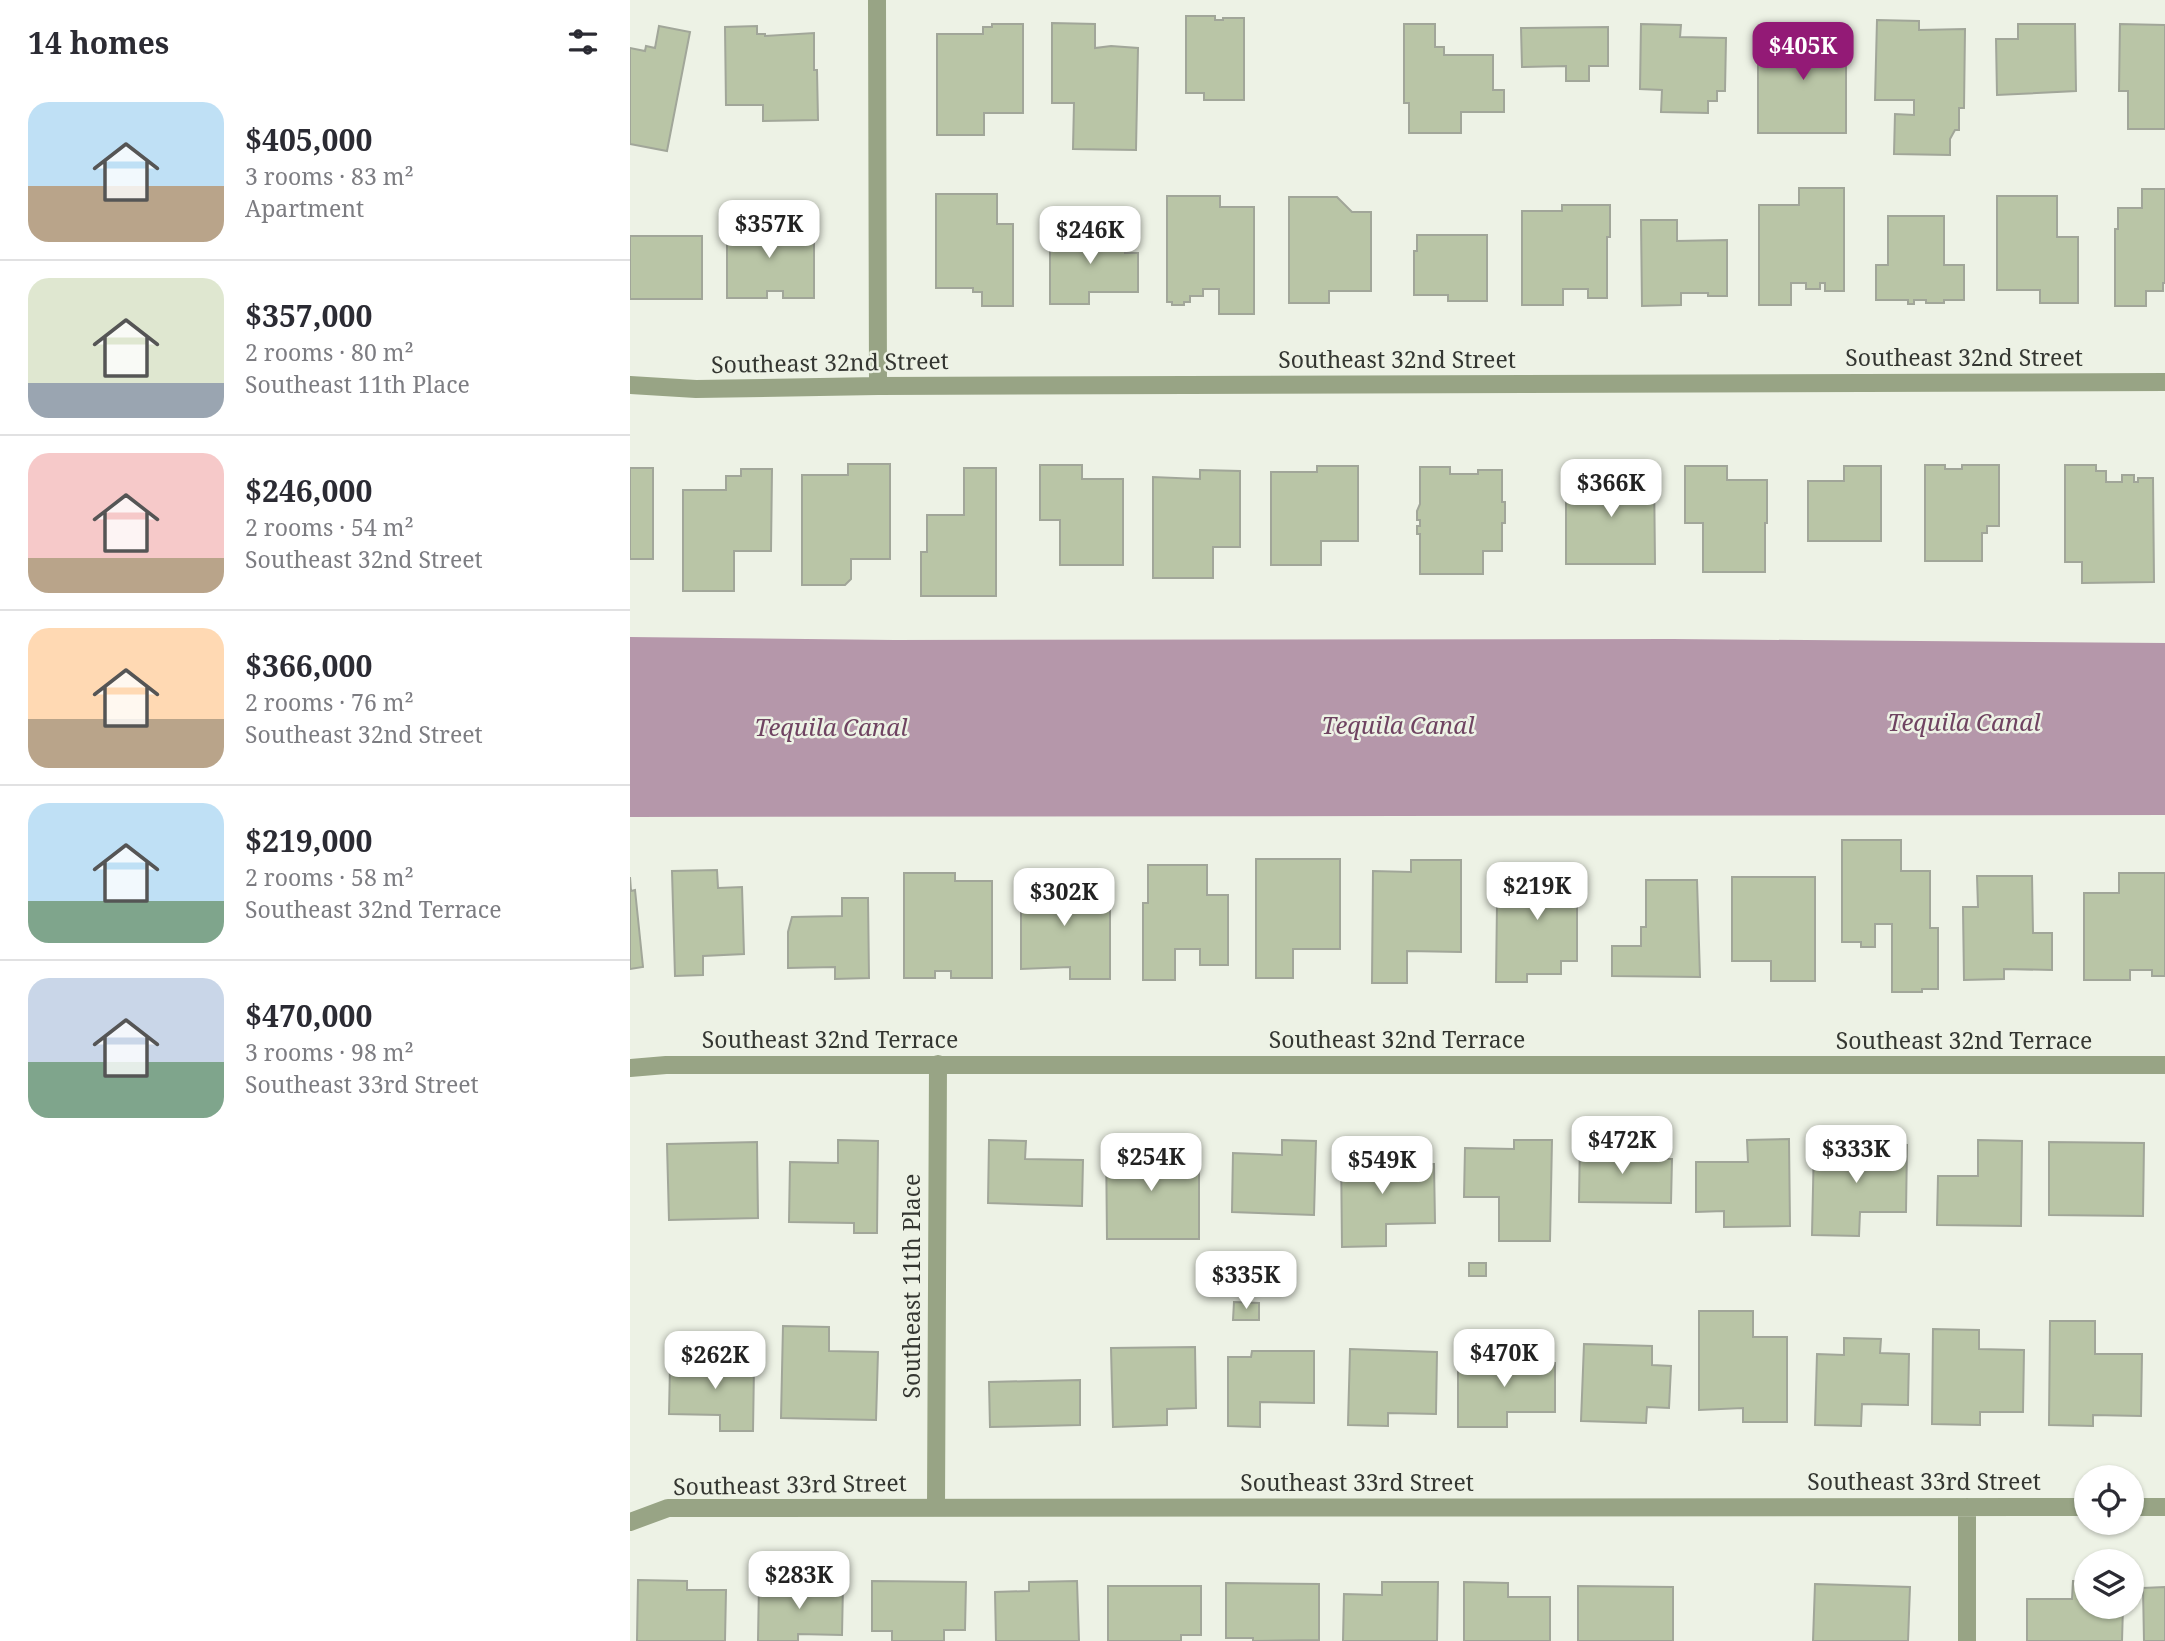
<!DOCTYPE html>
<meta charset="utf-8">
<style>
body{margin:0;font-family:"Noto Serif",serif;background:#f2f2f3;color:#2b2b33;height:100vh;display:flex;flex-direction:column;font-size:26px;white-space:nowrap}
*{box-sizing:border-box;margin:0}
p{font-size:23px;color:#7c7c81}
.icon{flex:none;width:38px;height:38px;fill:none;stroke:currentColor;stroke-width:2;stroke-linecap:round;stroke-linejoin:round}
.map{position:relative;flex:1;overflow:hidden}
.panel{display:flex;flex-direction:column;background:#fff;width:630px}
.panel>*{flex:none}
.tools{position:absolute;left:1444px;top:1465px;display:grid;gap:14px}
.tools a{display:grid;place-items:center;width:70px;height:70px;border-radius:50%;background:#fff;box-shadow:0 2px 5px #0004;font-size:35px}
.price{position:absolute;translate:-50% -60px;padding:0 16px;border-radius:14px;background:#fff;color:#222;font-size:23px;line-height:46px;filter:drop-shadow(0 2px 4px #0008)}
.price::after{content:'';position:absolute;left:50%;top:42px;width:21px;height:16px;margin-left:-10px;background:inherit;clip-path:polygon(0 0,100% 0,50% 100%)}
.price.selected{background:#931a76;color:#fff}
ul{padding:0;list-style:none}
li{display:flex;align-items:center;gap:21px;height:175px;padding:0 28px}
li+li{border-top:2px solid #e1e1e2}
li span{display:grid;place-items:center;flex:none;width:196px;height:140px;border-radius:21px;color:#555}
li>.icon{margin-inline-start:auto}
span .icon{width:84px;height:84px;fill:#fffc;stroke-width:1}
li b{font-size:30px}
h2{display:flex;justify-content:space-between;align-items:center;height:84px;padding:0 28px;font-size:30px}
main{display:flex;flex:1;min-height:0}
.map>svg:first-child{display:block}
.water{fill:#b597aa}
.building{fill:#b9c5a6;stroke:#a1a699;stroke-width:2}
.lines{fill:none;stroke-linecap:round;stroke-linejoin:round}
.street{stroke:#98a485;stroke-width:18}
.labels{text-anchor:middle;stroke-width:5;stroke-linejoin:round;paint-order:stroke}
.street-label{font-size:23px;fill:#343631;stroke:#edf2e5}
.water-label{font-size:24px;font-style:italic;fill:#6f4361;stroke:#edf2e5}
</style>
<main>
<section class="panel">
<h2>14 homes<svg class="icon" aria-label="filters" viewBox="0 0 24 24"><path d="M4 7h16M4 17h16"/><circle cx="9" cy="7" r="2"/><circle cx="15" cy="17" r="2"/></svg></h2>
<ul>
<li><span style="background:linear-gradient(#bfe0f5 60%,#b9a48a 0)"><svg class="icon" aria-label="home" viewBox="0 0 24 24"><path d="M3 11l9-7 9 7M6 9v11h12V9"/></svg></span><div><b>$405,000</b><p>3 rooms · 83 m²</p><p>Apartment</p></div></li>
<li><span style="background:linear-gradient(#dfe7d0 75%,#9aa5b1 0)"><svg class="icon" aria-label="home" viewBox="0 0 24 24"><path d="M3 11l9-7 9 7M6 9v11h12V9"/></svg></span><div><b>$357,000</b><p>2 rooms · 80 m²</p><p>Southeast 11th Place</p></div></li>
<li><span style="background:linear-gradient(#f6c9c9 75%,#b9a48a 0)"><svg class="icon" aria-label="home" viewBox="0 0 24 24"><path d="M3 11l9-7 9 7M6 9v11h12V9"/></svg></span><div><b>$246,000</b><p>2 rooms · 54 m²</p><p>Southeast 32nd Street</p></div></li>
<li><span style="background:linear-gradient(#ffd9b3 65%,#b9a48a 0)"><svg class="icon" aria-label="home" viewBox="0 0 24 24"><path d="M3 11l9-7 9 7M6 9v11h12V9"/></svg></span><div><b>$366,000</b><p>2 rooms · 76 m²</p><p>Southeast 32nd Street</p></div></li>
<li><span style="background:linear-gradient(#bfe0f5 70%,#7fa58c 0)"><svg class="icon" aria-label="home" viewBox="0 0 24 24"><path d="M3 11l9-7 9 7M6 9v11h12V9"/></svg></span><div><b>$219,000</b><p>2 rooms · 58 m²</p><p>Southeast 32nd Terrace</p></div></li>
<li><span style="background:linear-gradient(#c9d6e8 60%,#7fa58c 0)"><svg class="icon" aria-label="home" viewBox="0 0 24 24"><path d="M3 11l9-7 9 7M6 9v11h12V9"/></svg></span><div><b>$470,000</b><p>3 rooms · 98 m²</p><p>Southeast 33rd Street</p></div></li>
</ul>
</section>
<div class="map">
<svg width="1535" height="1641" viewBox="0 0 1535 1641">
<rect width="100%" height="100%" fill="#edf2e5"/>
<!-- water -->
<path class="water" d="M 0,637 L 264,640 L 1042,639 L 1535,643 L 1535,815 L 0,817 Z"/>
<!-- building -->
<path class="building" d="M 556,16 L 585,16 L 585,20 L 593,20 L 593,18 L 614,18 L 614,100 L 574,100 L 574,93 L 556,93 Z
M 1247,20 L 1289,21 L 1289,30 L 1335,29 L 1334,108 L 1329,108 L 1329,130 L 1325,130 L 1320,139 L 1320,155 L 1264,154 L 1265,114 L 1284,115 L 1284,100 L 1245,100 Z
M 422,23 L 465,24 L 465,48 L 481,46 L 508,48 L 506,150 L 443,149 L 444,103 L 422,103 Z
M 362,24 L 393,24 L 393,113 L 354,113 L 354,135 L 307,135 L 307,34 L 353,34 L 353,27 L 362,27 Z
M 774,24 L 805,24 L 805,47 L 814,47 L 814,55 L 863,55 L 863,90 L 874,90 L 874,112 L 831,112 L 831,133 L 779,133 L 779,103 L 774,103 Z
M 1011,24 L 1051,25 L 1050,37 L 1096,38 L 1095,91 L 1087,91 L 1087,101 L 1078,101 L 1078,113 L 1031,112 L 1032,90 L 1010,89 Z
M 1388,24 L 1445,24 L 1446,91 L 1367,95 L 1366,39 L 1388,39 Z
M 1490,24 L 1535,25 L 1535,129 L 1498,129 L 1498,91 L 1489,91 Z
M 1190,25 L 1216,25 L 1216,133 L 1128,133 L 1128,35 L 1190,35 Z
M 29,26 L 60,32 L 37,151 L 0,144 L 0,48 L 15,51 L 16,46 L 25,48 Z
M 127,26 L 127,34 L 135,34 L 135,36 L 184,33 L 184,70 L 187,70 L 188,120 L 133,121 L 133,105 L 96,105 L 95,27 Z
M 978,27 L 978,66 L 959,66 L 959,81 L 936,81 L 936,66 L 892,67 L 891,28 Z
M 1169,188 L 1214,188 L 1214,291 L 1195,291 L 1195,283 L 1190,283 L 1190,289 L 1176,289 L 1176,283 L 1161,283 L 1161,305 L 1129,305 L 1129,205 L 1169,205 Z
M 1512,189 L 1535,189 L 1535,283 L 1533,283 L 1533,291 L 1516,291 L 1516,306 L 1485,306 L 1485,229 L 1488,229 L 1488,208 L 1512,208 Z
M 306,194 L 367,194 L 367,224 L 383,224 L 383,306 L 352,306 L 352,292 L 343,292 L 343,288 L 306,288 Z
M 537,196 L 590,196 L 590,207 L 624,207 L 624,314 L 589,314 L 589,289 L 573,289 L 573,296 L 560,296 L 560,302 L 554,302 L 554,305 L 542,305 L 542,302 L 537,302 Z
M 1367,196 L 1427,196 L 1427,237 L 1448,237 L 1448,303 L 1410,303 L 1410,290 L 1367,290 Z
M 659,197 L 707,197 L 722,212 L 741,212 L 741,291 L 699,291 L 699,303 L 659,303 Z
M 932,205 L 980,205 L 980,237 L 977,237 L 977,298 L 958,298 L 958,289 L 933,289 L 933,305 L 892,305 L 892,211 L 932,211 Z
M 1258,216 L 1314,216 L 1314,265 L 1334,265 L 1334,300 L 1314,300 L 1314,303 L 1296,303 L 1296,300 L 1284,300 L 1284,304 L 1278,304 L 1278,300 L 1246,300 L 1246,265 L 1258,265 Z
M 97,217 L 134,217 L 134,229 L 184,229 L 184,298 L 153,298 L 153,291 L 137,291 L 137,298 L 97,298 Z
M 1011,220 L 1047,220 L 1047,241 L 1097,240 L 1097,296 L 1078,296 L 1078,293 L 1051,293 L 1051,305 L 1012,306 Z
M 420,232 L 495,232 L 495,253 L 508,253 L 508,292 L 459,292 L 459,304 L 420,304 Z
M 787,235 L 857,235 L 857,301 L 818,301 L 818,295 L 784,295 L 784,251 L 787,251 Z
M 0,236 L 72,236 L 72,299 L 0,299 Z
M 218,464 L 260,464 L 260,559 L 221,559 L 221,579 L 215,585 L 172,585 L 172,475 L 218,475 Z
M 410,465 L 452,465 L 452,479 L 493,479 L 493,565 L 430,565 L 430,520 L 410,520 Z
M 1295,465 L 1315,465 L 1315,469 L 1332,469 L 1332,465 L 1369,465 L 1369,526 L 1357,526 L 1357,533 L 1352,533 L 1352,561 L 1295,561 Z
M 1435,465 L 1466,465 L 1466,471 L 1476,471 L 1476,482 L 1492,482 L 1492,475 L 1504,475 L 1504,482 L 1508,482 L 1508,478 L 1523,478 L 1524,582 L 1452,583 L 1452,562 L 1435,562 Z
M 687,466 L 728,466 L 728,541 L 691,541 L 691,565 L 641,565 L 641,472 L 687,472 Z
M 1055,466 L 1097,466 L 1097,480 L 1137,480 L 1137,523 L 1135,523 L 1135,572 L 1073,572 L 1073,523 L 1055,523 Z
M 1214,466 L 1251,466 L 1251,541 L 1178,541 L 1178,481 L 1214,481 Z
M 790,467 L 820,467 L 820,474 L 848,474 L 848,470 L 872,470 L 872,502 L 875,502 L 875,523 L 872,523 L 872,551 L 853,551 L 853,574 L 790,574 L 790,534 L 787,534 L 787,526 L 790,526 L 790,520 L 787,520 L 787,511 L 790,504 Z
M 0,468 L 23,468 L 23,559 L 0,559 Z
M 334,468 L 366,468 L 366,596 L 291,596 L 291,552 L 297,552 L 297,515 L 334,515 Z
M 111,469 L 142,469 L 141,551 L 104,551 L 104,591 L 53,591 L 53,490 L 96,490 L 96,476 L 111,476 Z
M 570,470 L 610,471 L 610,547 L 583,547 L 583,578 L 523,578 L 523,477 L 570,479 Z
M 982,470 L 1024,470 L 1025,564 L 936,564 L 936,476 L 955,476 L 955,479 L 982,479 Z
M 1212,840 L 1271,840 L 1271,871 L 1300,871 L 1300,928 L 1308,928 L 1308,989 L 1292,989 L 1292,992 L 1262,992 L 1262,924 L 1245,924 L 1245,947 L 1231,947 L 1231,942 L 1212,942 Z
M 626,859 L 710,859 L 710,949 L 663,949 L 663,978 L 626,978 Z
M 781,860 L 831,860 L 831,952 L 777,951 L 777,983 L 742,983 L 743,871 L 781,872 Z
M 518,865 L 577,865 L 577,895 L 598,895 L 598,965 L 570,965 L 570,949 L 545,949 L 545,980 L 513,980 L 513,903 L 518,903 Z
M 875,866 L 947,866 L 947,961 L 931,961 L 931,974 L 897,974 L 897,982 L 866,982 L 867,904 L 875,904 Z
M 87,870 L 88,888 L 112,887 L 114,954 L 73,956 L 73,975 L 45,976 L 42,871 Z
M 274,873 L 325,873 L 325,881 L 362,881 L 362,978 L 321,978 L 321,971 L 305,971 L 305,978 L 274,978 Z
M 1489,873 L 1535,873 L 1535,976 L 1522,976 L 1522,970 L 1500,970 L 1500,980 L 1454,980 L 1454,893 L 1489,893 Z
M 391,875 L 441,875 L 441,897 L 480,897 L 480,979 L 440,979 L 440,967 L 391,969 Z
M 1347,876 L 1402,876 L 1403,933 L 1422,933 L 1422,970 L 1374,969 L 1374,979 L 1334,980 L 1333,907 L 1348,907 Z
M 0,877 L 1,891 L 5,890 L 13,967 L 0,969 Z
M 1102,877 L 1185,877 L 1185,981 L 1141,981 L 1141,961 L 1102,961 Z
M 1016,880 L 1067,880 L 1070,977 L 982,976 L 982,946 L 1011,946 L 1011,927 L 1016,927 Z
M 212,898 L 238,898 L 239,978 L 205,979 L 205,967 L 158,968 L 158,932 L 162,917 L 212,916 Z
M 476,1139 L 521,1139 L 521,1156 L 569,1156 L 569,1239 L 477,1239 Z
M 950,1139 L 986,1140 L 985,1158 L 1042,1159 L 1041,1203 L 949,1202 Z
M 1159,1139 L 1160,1226 L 1094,1227 L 1094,1211 L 1066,1212 L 1066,1162 L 1118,1162 L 1117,1140 Z
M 208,1140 L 248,1141 L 247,1233 L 224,1233 L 224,1223 L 159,1222 L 160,1162 L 208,1163 Z
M 359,1140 L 396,1141 L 395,1159 L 453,1160 L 452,1206 L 358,1203 Z
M 652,1140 L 686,1141 L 684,1215 L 602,1212 L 603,1153 L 652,1155 Z
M 884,1140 L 922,1140 L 920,1241 L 869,1241 L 869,1197 L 834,1197 L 835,1148 L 884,1149 Z
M 1348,1140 L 1392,1141 L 1391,1226 L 1307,1225 L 1308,1176 L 1348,1176 Z
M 127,1142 L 128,1218 L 39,1220 L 37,1144 Z
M 1419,1142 L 1514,1143 L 1513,1216 L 1419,1215 Z
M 1184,1143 L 1277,1145 L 1276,1212 L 1230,1212 L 1229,1236 L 1182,1235 Z
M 757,1147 L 758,1164 L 804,1164 L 805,1223 L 756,1224 L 756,1246 L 712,1247 L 711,1148 Z
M 839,1263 L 856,1263 L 856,1276 L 839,1276 Z
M 604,1302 L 629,1303 L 629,1320 L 603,1320 Z
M 1069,1311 L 1123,1311 L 1123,1337 L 1157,1337 L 1157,1422 L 1113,1422 L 1113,1408 L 1069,1410 Z
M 1420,1321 L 1465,1321 L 1465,1354 L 1512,1354 L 1511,1416 L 1463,1415 L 1463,1426 L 1419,1425 Z
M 153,1326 L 199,1327 L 199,1351 L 248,1352 L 246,1420 L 151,1418 Z
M 1303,1329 L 1349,1330 L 1349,1349 L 1394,1350 L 1393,1412 L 1350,1412 L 1350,1425 L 1302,1424 Z
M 1214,1338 L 1251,1339 L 1250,1353 L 1279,1354 L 1278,1405 L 1232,1404 L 1231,1426 L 1185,1425 L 1187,1354 L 1214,1355 Z
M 954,1344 L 1022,1346 L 1022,1365 L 1041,1366 L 1039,1408 L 1017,1407 L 1016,1423 L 951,1421 Z
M 565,1347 L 566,1408 L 537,1409 L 537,1425 L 483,1427 L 481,1348 Z
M 876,1348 L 906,1348 L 906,1363 L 925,1363 L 925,1412 L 877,1412 L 877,1427 L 828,1427 L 828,1361 L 876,1361 Z
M 720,1349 L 807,1352 L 806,1414 L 758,1413 L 758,1426 L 718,1425 Z
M 75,1351 L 103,1351 L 103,1366 L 124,1366 L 123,1431 L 90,1431 L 90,1415 L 39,1414 L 40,1366 L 75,1366 Z
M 622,1351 L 684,1351 L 684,1403 L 630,1402 L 630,1427 L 598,1426 L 598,1357 L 621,1357 Z
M 450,1380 L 450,1425 L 360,1427 L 359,1382 Z
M 8,1580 L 57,1581 L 57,1590 L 96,1590 L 95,1641 L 7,1641 Z
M 242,1581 L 336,1582 L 335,1630 L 314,1630 L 314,1641 L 262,1641 L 262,1631 L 242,1631 Z
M 447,1581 L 449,1641 L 366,1641 L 365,1592 L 399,1591 L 399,1582 Z
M 1443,1581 L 1456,1581 L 1456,1606 L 1493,1606 L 1492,1641 L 1397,1641 L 1397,1599 L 1442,1599 Z
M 752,1582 L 808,1582 L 807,1641 L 713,1641 L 714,1594 L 752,1595 Z
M 834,1582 L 878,1583 L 878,1597 L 920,1597 L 920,1641 L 834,1641 Z
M 129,1583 L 213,1584 L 212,1635 L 168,1634 L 168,1641 L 128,1641 Z
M 596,1583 L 689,1584 L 689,1640 L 623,1641 L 623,1638 L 596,1638 Z
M 1185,1584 L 1280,1587 L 1278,1641 L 1183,1641 Z
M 478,1586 L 571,1586 L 571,1635 L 551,1635 L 551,1641 L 478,1641 Z
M 948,1586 L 1043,1587 L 1043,1641 L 948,1641 Z
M 1535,1587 L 1535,1641 L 1514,1641 L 1513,1588 Z"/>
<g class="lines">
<!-- street -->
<path class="street" d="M 247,0 L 248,386
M 0,385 L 66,389 L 248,386 L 1535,382
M 0,1068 L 36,1065 L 1535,1065
M 1337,1507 L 1337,1641
M 1502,1507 L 1535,1507
M 306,1508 L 308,1064
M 0,1522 L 38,1508 L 1456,1507"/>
</g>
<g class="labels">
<!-- street labels -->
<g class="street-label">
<text x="1334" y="366">Southeast 32nd Street</text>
<text x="767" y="368">Southeast 32nd Street</text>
<text transform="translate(200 363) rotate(-1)" y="8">Southeast 32nd Street</text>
<text x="200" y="1048">Southeast 32nd Terrace</text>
<text x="767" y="1048">Southeast 32nd Terrace</text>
<text x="1334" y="1049">Southeast 32nd Terrace</text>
<text transform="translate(282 1286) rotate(-90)" y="8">Southeast 11th Place</text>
<text x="1294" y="1490">Southeast 33rd Street</text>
<text x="727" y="1491">Southeast 33rd Street</text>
<text transform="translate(160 1485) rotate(-1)" y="8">Southeast 33rd Street</text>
</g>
<!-- water labels -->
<g class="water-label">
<text x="1334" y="731">Tequila Canal</text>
<text x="768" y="734">Tequila Canal</text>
<text x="201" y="736">Tequila Canal</text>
</g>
</g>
</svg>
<div class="tools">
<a><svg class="icon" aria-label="locate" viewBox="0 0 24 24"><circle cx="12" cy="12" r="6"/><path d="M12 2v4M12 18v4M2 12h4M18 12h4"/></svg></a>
<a><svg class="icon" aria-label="layers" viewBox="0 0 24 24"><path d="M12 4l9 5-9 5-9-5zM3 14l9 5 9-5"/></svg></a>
</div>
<b class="price selected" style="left:1173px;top:82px">$405K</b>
<b class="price" style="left:139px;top:260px">$357K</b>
<b class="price" style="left:460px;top:266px">$246K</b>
<b class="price" style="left:981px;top:519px">$366K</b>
<b class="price" style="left:907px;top:922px">$219K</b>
<b class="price" style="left:434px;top:928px">$302K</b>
<b class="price" style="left:992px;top:1176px">$472K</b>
<b class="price" style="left:1226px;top:1185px">$333K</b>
<b class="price" style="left:521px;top:1193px">$254K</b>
<b class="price" style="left:752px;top:1196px">$549K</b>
<b class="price" style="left:616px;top:1311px">$335K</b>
<b class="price" style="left:874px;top:1389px">$470K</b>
<b class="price" style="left:85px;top:1391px">$262K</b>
<b class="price" style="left:169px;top:1611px">$283K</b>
</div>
</main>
